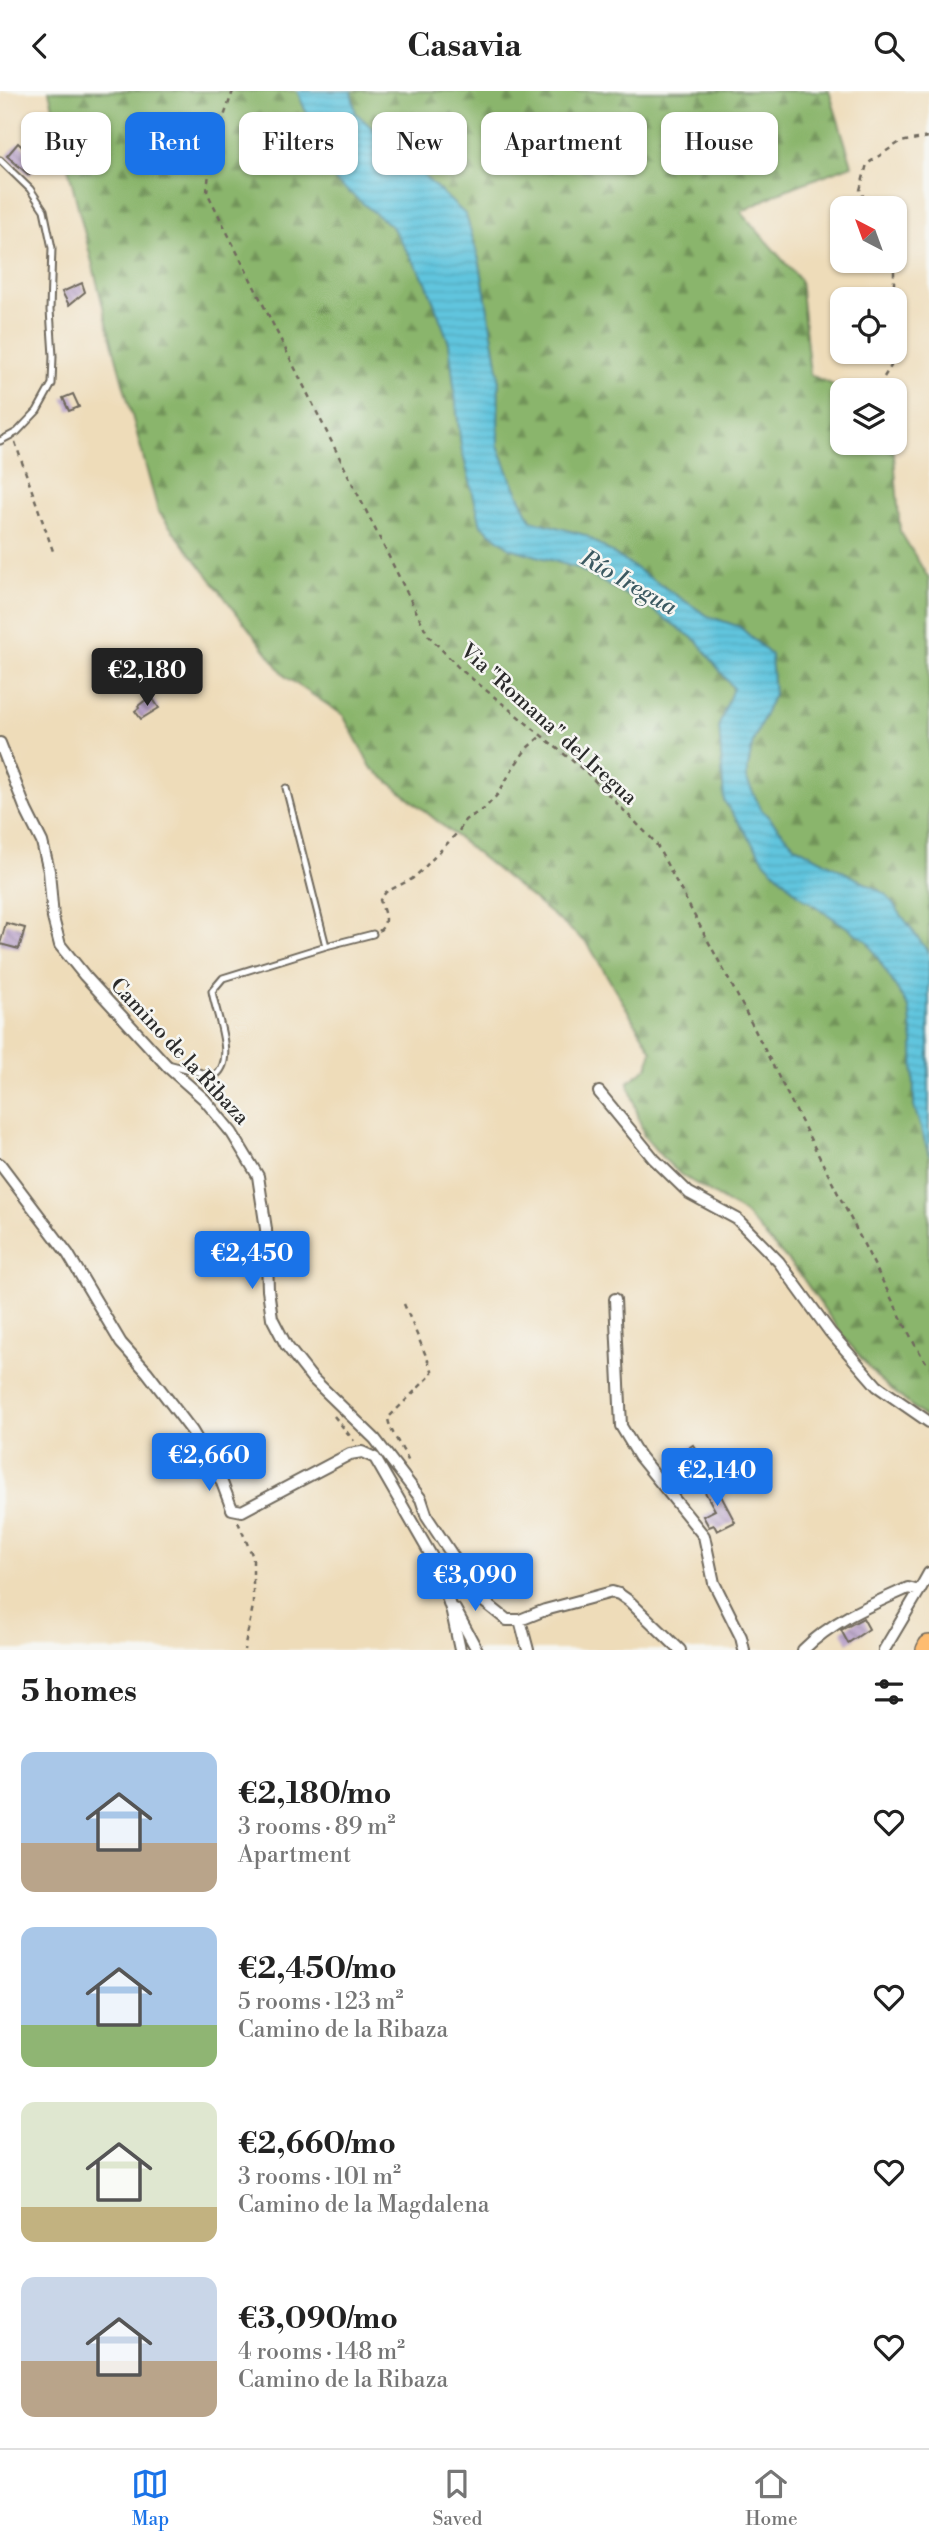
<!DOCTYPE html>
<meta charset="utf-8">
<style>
body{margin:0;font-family:"Libre Bodoni",serif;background:#f2f2f2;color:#222;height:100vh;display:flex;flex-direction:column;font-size:26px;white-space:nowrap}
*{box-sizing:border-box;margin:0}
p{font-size:23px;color:#767676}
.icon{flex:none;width:38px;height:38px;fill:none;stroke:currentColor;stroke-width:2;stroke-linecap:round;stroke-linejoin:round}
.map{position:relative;height:1559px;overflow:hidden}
.details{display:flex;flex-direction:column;background:#fff;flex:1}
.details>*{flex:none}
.hud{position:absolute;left:21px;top:21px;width:887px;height:63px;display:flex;gap:14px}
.needle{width:46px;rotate:319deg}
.buttons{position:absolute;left:830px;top:105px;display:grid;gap:14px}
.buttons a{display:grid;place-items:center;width:77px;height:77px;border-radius:14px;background:#fff;box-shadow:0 2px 5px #0004;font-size:35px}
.price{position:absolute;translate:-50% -60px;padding:0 16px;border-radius:7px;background:#1a73e8;color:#fff;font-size:23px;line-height:46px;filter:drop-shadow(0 2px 4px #0008)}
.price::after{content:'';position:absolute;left:50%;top:42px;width:21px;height:16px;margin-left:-10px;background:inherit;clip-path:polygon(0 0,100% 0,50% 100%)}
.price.on{background:#222;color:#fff}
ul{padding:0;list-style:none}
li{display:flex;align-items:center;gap:21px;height:175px;padding:0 21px}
li span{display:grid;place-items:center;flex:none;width:196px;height:140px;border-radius:14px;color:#555}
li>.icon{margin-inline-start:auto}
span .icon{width:84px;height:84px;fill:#fffc;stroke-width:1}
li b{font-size:30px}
h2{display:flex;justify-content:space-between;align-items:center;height:84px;padding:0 21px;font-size:30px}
.chip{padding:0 24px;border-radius:14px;background:#fff;box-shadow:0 2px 5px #0004;font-size:24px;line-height:63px}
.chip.on{background:#1a73e8;color:#fff}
header{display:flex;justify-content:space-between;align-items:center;height:91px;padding:0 21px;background:#fff;font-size:32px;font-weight:700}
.tab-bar{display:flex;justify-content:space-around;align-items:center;height:98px;border-top:2px solid #e0e0e0;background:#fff;font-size:19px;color:#767676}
.tab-bar a{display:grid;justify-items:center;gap:4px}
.tab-bar .on{color:#1a73e8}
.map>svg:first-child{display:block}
.forest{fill:url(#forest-firs);stroke:#5a704c;stroke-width:2}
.water{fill:url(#water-rules);stroke:#467884;stroke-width:2}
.building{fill:url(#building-back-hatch)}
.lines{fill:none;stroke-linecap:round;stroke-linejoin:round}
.lane-casing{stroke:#6f695d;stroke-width:9}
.street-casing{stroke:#6f695d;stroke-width:14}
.highway-casing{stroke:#6f695d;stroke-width:24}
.path{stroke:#6f695d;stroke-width:2.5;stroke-dasharray:5 5;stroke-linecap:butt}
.lane{stroke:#fff;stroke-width:5}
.street{stroke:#fff;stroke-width:10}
.highway{stroke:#febc70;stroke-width:21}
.labels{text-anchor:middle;stroke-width:5;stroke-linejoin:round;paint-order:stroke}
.street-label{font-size:21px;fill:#2b2b2b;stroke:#f6f6f2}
.water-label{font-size:23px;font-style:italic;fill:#3b5961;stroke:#f6f6f2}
</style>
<header><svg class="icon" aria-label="back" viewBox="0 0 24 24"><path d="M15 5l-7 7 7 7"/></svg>Casavia<svg class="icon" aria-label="search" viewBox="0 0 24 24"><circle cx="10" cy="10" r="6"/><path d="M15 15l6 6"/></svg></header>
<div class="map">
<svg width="929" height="1559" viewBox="0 0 929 1559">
<defs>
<pattern id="forest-firs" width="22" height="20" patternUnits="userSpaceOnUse" patternTransform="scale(1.75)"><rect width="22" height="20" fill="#8ab56c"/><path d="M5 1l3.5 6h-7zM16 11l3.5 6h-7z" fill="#719359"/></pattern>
<pattern id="water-rules" width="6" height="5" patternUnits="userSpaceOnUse" patternTransform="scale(1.75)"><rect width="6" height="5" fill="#60c5de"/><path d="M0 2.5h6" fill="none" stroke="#54a9bf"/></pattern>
<pattern id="building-back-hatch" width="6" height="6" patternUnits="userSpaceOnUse" patternTransform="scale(1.75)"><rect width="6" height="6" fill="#b69dc7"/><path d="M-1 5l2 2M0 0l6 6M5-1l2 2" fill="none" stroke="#9480a2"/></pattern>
</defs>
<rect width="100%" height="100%" fill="#f6f6f2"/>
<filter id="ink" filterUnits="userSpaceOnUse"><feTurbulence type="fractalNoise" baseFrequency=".0143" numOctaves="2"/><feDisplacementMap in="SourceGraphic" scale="14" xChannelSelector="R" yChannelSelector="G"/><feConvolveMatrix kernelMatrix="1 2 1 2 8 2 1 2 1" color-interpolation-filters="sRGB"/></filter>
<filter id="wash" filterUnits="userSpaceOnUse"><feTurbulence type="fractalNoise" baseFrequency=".00686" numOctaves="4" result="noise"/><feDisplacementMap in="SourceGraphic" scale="28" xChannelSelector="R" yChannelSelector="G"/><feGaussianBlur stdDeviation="1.57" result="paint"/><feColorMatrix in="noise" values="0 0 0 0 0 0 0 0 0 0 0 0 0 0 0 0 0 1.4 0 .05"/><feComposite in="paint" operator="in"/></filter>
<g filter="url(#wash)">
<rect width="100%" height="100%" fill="#eedcb9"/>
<!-- forest -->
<path class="forest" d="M 49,0 L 829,0 L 852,74 L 780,101 L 741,121 L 800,189 L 810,284 L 845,299 L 842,299 L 842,352 L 893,352 L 900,440 L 929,488 L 929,1330 L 878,1287 L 845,1248 L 799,1182 L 744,1122 L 680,1083 L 662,1066 L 644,1045 L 628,991 L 647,977 L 652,960 L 588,853 L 371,676 L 343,624 L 286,586 L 158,420 L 113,255 Z"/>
<!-- water -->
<path class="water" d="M 297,0 L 351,0 L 356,22 L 466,124 L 480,172 L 499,283 L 498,354 L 511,388 L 531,429 L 585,444 L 708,525 L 740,536 L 771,564 L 774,603 L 753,651 L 746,687 L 761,718 L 795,755 L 886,803 L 929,862 L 929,1064 L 914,1015 L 913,951 L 909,917 L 867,850 L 799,804 L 766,772 L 724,710 L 719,634 L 733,597 L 697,550 L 644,513 L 577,477 L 510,457 L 481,434 L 461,356 L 449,252 L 426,191 L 392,136 L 335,90 Z"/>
<g id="blocks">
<!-- building -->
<path class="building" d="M 18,52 L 40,72 L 29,84 L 7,65 Z
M 82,192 L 85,201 L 69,214 L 62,201 Z
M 73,303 L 79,316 L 69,320 L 63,307 Z
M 151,605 L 159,617 L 141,628 L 135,620 L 139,617 L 138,615 Z
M 6,832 L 25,837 L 19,858 L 0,853 Z
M 693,1354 L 704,1370 L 688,1381 L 677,1365 Z
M 712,1388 L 735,1431 L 717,1440 L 714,1434 L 709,1436 L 703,1425 L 715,1419 L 701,1394 Z
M 863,1527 L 869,1538 L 848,1552 L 841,1539 Z"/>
</g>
</g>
<g filter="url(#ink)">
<use href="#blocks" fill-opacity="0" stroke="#6f695d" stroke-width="2"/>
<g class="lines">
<!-- lane casing -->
<g class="lane-casing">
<path id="lane" d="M 0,69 L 30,98 L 44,119 L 52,157 L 50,219 L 53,265 L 52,293 L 37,320 L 17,341 L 0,350
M 326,855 L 373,843
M 168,973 L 214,985 C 238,972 215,921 212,900 L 223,887 L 326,855 L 286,697"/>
</g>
<!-- street casing -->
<g class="street-casing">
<path id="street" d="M 0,652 L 26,719 L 42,751 L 49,780 L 53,827 L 60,854 L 85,885 L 169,977 L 204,1008 L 232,1042 L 258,1085 L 266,1138 L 268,1199 L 272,1227 L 286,1254 L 312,1287 L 375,1348 L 421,1408 L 427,1426 L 482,1509 L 507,1529 L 520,1529 L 545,1519 L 612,1501 L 619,1503 L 629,1510 L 680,1559
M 599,1001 L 654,1068 L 689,1102 L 737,1128 L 779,1171 L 830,1241 L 877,1295 L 929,1331
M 0,1073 L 68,1163 L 121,1252 L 147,1281 L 192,1340 L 221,1389 L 232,1418 L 242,1420 L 350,1363 L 362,1361 L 375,1367 L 436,1473 L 452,1521 L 460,1559
M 615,1208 L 621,1335 L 639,1365 L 704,1445 L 714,1492 L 741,1546 L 744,1559
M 919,1500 L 929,1482
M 455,1518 L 477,1559
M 520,1529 L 528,1559
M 803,1559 C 832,1530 870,1514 908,1497 L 919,1500 L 884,1559"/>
</g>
<!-- highway casing -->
<g class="highway-casing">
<path id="highway" d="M 927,1559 L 929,1555"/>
</g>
<!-- path -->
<path class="path" d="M 233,0 L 211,62 L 207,101 L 428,544 L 459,577 L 586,681 L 655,751 L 737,904 L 915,1254 L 929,1276
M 869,117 L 860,99 L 867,73 L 900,51 L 929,46
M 892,170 L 894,175 L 894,242
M 884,286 L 891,275 L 892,261
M 15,351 L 53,460
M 379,840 C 390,831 383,820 380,809 L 386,801 L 412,788 L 422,779 L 459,740 L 465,729 L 484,718 L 498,703 L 513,677 L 527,657 L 541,645
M 404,1213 L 432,1279 L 432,1283 L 388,1327 C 389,1340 404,1358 409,1372
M 334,1325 L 354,1350
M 238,1431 L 253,1466 L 253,1515 L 244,1559"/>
<!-- lane -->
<use href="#lane" class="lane"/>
<!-- street -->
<use href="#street" class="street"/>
<!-- highway -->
<use href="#highway" class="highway"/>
</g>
</g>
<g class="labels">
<!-- street labels -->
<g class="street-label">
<text transform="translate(549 633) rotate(42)" y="7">Via "Romana" del Iregua</text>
<text transform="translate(180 960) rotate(47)" y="7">Camino de la Ribaza</text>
</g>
<!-- water labels -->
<g class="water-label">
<text transform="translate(629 491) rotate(30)" y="8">Río Iregua</text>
</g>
</g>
</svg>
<div class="buttons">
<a><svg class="needle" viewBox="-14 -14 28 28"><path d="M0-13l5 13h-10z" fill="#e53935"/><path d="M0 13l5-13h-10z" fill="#767676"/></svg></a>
<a><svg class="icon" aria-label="locate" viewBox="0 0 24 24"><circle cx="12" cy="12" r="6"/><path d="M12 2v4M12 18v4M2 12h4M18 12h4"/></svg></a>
<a><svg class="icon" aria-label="layers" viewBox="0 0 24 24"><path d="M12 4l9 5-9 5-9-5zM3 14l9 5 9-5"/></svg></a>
</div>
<b class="price on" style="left:147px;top:617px">€2,180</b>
<b class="price" style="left:252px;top:1200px">€2,450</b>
<b class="price" style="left:209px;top:1402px">€2,660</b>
<b class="price" style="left:717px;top:1417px">€2,140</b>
<b class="price" style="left:475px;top:1522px">€3,090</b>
<div class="hud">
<a class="chip">Buy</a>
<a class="chip on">Rent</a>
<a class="chip">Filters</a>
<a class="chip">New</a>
<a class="chip">Apartment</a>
<a class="chip">House</a>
</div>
</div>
<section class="details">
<h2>5 homes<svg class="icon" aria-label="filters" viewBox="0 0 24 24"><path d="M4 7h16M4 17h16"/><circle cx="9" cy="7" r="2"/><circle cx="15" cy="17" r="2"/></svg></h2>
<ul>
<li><span style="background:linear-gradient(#a9c7e8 65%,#b9a48a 0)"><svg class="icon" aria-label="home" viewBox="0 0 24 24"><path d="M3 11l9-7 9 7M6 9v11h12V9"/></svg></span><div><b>€2,180/mo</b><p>3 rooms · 89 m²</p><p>Apartment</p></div><svg class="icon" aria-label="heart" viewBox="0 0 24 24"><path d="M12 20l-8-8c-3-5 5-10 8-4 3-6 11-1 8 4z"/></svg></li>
<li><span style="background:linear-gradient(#a9c7e8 70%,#8fb573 0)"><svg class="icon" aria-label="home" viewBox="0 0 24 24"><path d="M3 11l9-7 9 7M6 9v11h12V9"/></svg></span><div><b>€2,450/mo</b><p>5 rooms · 123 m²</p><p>Camino de la Ribaza</p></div><svg class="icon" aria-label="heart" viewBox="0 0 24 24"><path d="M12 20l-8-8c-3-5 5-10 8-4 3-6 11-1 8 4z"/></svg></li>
<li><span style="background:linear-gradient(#dfe7d0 75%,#c2b280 0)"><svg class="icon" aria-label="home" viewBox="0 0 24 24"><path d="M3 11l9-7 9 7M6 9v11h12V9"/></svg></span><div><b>€2,660/mo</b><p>3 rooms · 101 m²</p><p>Camino de la Magdalena</p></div><svg class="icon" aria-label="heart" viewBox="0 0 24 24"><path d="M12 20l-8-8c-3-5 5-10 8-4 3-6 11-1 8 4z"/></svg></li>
<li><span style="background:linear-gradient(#c9d6e8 60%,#b9a48a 0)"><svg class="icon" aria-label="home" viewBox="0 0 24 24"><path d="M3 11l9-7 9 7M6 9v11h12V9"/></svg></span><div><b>€3,090/mo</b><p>4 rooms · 148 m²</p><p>Camino de la Ribaza</p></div><svg class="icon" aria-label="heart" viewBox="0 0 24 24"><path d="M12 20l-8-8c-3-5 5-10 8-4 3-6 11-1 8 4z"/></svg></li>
</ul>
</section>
<nav class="tab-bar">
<a class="on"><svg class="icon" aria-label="map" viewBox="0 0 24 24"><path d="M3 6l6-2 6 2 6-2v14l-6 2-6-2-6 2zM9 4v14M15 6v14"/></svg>Map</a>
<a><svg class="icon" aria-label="saved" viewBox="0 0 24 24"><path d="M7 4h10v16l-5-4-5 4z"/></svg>Saved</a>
<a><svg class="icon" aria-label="home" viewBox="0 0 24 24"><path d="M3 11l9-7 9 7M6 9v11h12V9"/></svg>Home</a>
</nav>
